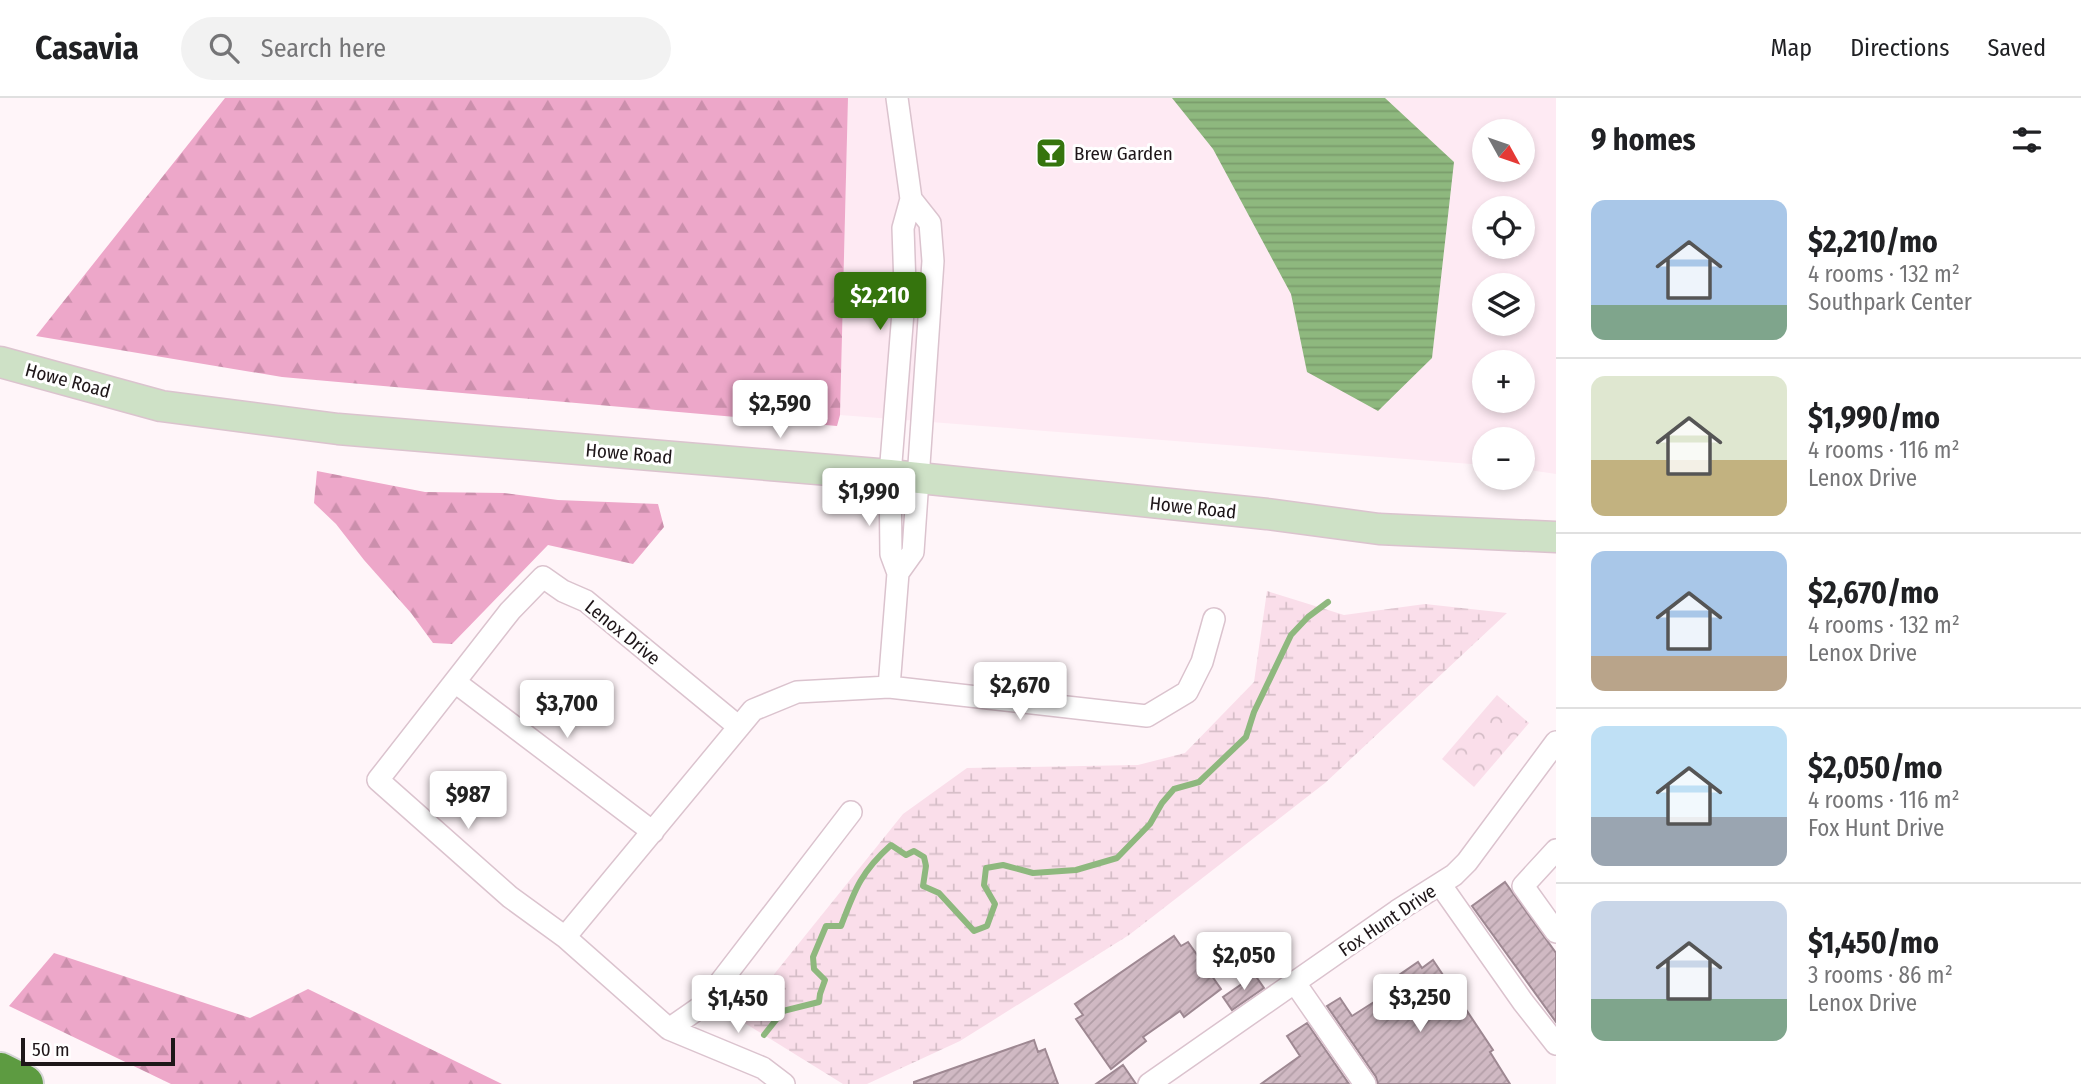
<!DOCTYPE html>
<meta charset="utf-8">
<style>
body{margin:0;font-family:"Fira Sans Condensed",sans-serif;background:#f2f2f2;color:#202124;height:100vh;display:flex;flex-direction:column;font-size:26px;white-space:nowrap}
*{box-sizing:border-box;margin:0}
p{font-size:23px;color:#757577}
.icon{flex:none;width:38px;height:38px;fill:none;stroke:currentColor;stroke-width:2;stroke-linecap:round;stroke-linejoin:round}
.map{position:relative;flex:1;overflow:hidden}
.details{display:flex;flex-direction:column;background:#fff;width:525px}
.details>*{flex:none}
.needle{width:46px;rotate:130deg}
.fabs{position:absolute;left:1472px;top:21px;display:grid;gap:14px}
.fabs a{display:grid;place-items:center;width:63px;height:63px;border-radius:50%;background:#fff;box-shadow:0 4px 10px #0003;font-size:35px}
.scale{position:absolute;left:21px;bottom:18px;width:154px;box-sizing:border-box;padding-left:7px;border:4px solid #1e1619;border-top:0;font-size:19px;line-height:24px;white-space:nowrap;color:#1e1619;-webkit-text-stroke:5px #fff;paint-order:stroke}
.price{position:absolute;translate:-50% -60px;padding:0 16px;border-radius:7px;background:#fff;color:#222;font-size:23px;line-height:46px;filter:drop-shadow(0 2px 4px #0008)}
.price::after{content:'';position:absolute;left:50%;top:42px;width:21px;height:16px;margin-left:-10px;background:inherit;clip-path:polygon(0 0,100% 0,50% 100%)}
.price.selected{background:#35740d;color:#fff}
ul{padding:0;list-style:none}
li{display:flex;align-items:center;gap:21px;height:175px;padding:0 35px}
li+li{border-top:2px solid #e0e0e0}
li span{display:grid;place-items:center;flex:none;width:196px;height:140px;border-radius:14px;color:#555}
li>.icon{margin-inline-start:auto}
span .icon{width:84px;height:84px;fill:#fffc;stroke-width:1}
li b{font-size:30px}
h2{display:flex;justify-content:space-between;align-items:center;height:84px;padding:0 35px;font-size:30px}
header{display:flex;align-items:center;gap:42px;box-sizing:border-box;height:98px;padding:0 35px;background:#fff;border-bottom:2px solid #e0e0e0}
header strong{font-size:33px}
nav{display:flex;gap:38px;margin-inline-start:auto;font-size:24px}
.search{width:490px;height:63px;background:#f2f2f2;display:flex;align-items:center;gap:18px;box-sizing:border-box;padding:0 24px;border-radius:38px;color:#757577;font-size:26px}
main{display:flex;flex:1;min-height:0}
.map>svg:first-child{display:block}
.built{fill:#feeaf3;fill-rule:evenodd}
.forest{fill:url(#forest-firs)}
.wetland{fill:url(#wetland-marsh)}
.park{fill:url(#park-crowns)}
.water{fill:url(#water-rules)}
.lines{fill:none;stroke-linecap:round;stroke-linejoin:round}
.stream{stroke:#8eb87e;stroke-width:6}
.building{fill:url(#building-hatch);stroke:#9e8892;stroke-width:2}
.street-casing{stroke:#dbc3ce;stroke-width:24}
.secondary-casing{stroke:#dbc3ce;stroke-width:33}
.highway-casing{stroke:#d6d5d6;stroke-width:42}
.street{stroke:#fff;stroke-width:21}
.secondary{stroke:#cee1c6;stroke-width:30}
.highway{stroke:#5d9b41;stroke-width:38}
.labels{text-anchor:middle;stroke-width:6;stroke-linejoin:round;paint-order:stroke}
.poi-label{font-size:19px;fill:#1e1619;stroke:#fff;text-anchor:start}
.street-label{font-size:19px;fill:#1e1619;stroke:#fff}
</style>
<header>
<strong>Casavia</strong>
<div class="search"><svg class="icon" aria-label="search" viewBox="0 0 24 24"><circle cx="10" cy="10" r="6"/><path d="M15 15l6 6"/></svg>Search here</div>
<nav><a>Map</a><a>Directions</a><a>Saved</a></nav>
</header>
<main>
<div class="map">
<svg width="1556" height="986" viewBox="0 0 1556 986">
<defs>
<pattern id="forest-firs" width="22" height="20" patternUnits="userSpaceOnUse" patternTransform="scale(1.75)"><rect width="22" height="20" fill="#eda7c9"/><path d="M5 1l3.5 6h-7zM16 11l3.5 6h-7z" fill="#cb8fac"/></pattern>
<pattern id="wetland-marsh" width="20" height="14" patternUnits="userSpaceOnUse" patternTransform="scale(1.75)"><rect width="20" height="14" fill="#fadeea"/><path d="M1 5h8M5 5V1M11 12h8M15 12V8" fill="none" stroke="#d6bec8"/></pattern>
<pattern id="park-crowns" width="20" height="18" patternUnits="userSpaceOnUse" patternTransform="scale(1.75)"><rect width="20" height="18" fill="#fadeea"/><path d="M2 6a3 3 0 1 1 6 0M12 15a3 3 0 1 1 6 0" fill="none" stroke="#d6bec8"/></pattern>
<pattern id="water-rules" width="6" height="5" patternUnits="userSpaceOnUse" patternTransform="scale(1.75)"><rect width="6" height="5" fill="#8eb87e"/><path d="M0 2.5h6" fill="none" stroke="#7a9d6c"/></pattern>
<pattern id="building-hatch" width="6" height="6" patternUnits="userSpaceOnUse" patternTransform="scale(1.75)"><rect width="6" height="6" fill="#d0b9c3"/><path d="M-1 1l2-2M0 6l6-6M5 7l2-2" fill="none" stroke="#b29ea7"/></pattern>
</defs>
<rect width="100%" height="100%" fill="#fff5f9"/>
<!-- built -->
<path class="built" d="M 848,0 L 1556,0 L 1556,376 L 1523,371 L 1522,341 L 1484,341 L 1484,367 L 840,317 ZM 1484,33 L 1522,33 L 1522,72 L 1484,72 ZM 1484,110 L 1522,110 L 1522,149 L 1484,149 ZM 1484,187 L 1522,187 L 1522,226 L 1484,226 ZM 1484,264 L 1522,264 L 1522,303 L 1484,303 Z"/>
<!-- forest -->
<path class="forest" d="M 225,0 L 848,0 L 840,317 L 837,328 L 282,279 L 36,238 Z
M 317,373 L 425,394 L 504,395 L 558,402 L 658,406 L 664,429 L 633,466 L 548,447 L 452,546 L 433,545 L 411,515 L 364,462 L 336,426 L 314,405 Z
M 54,855 L 250,920 L 308,891 L 502,986 L 171,986 L 9,908 Z"/>
<!-- wetland -->
<path class="wetland" d="M 1267,493 L 1344,517 L 1425,506 L 1507,515 L 1325,685 L 1129,837 L 960,943 L 867,986 L 843,986 L 738,921 L 903,716 L 967,670 L 1138,667 L 1185,655 L 1254,584 Z"/>
<!-- park -->
<path class="park" d="M 1497,597 L 1529,625 L 1474,689 L 1442,661 Z"/>
<!-- water -->
<path class="water" d="M 1172,0 L 1385,0 L 1454,64 L 1432,260 L 1378,313 L 1307,274 L 1291,196 L 1213,51 Z"/>
<g class="lines">
<!-- stream -->
<path class="stream" d="M 764,937 L 783,913 L 819,904 L 820,896 L 825,882 L 814,871 L 813,859 L 826,828 L 841,828 C 855,791 861,774 891,747 L 906,757 L 914,753 L 924,759 L 926,768 L 923,788 L 939,795 L 974,833 L 987,828 L 995,806 L 984,787 L 986,770 L 1003,767 L 1033,775 L 1076,772 L 1117,760 L 1150,726 L 1162,705 L 1174,691 L 1199,684 L 1246,639 L 1254,614 L 1291,537 L 1308,519 L 1328,504"/>
</g>
<!-- building -->
<path class="building" d="M 1505,784 L 1556,855 L 1556,924 L 1472,808 Z
M 1174,838 L 1181,848 L 1188,844 L 1221,891 L 1184,919 L 1180,913 L 1143,939 L 1146,943 L 1111,971 L 1076,921 L 1083,917 L 1075,906 Z
M 1433,862 L 1493,952 L 1490,954 L 1510,986 L 1378,986 L 1376,979 L 1327,908 L 1340,900 L 1352,918 L 1385,897 L 1380,890 L 1418,864 L 1422,870 Z
M 1255,877 L 1264,890 L 1232,912 L 1223,899 Z
M 1307,925 L 1349,986 L 1261,986 L 1300,958 L 1287,938 Z
M 1034,942 L 1038,954 L 1045,951 L 1058,986 L 914,986 L 914,984 Z
M 1123,967 L 1136,986 L 1096,986 Z"/>
<g class="lines">
<!-- street casing -->
<g class="street-casing">
<path id="street" d="M 897,0 L 911,101 L 903,130 L 905,189 L 890,377 L 891,456 L 898,475 L 889,589 L 1147,618 L 1187,594 L 1202,564 L 1214,521
M 898,475 L 913,454 L 933,163 L 930,125 L 911,101
M 455,584 L 653,734
M 739,629 L 586,503 L 563,493 L 543,479 L 510,513 L 378,682 L 510,799 L 565,839 L 753,612 L 797,594 L 889,589
M 1556,752 L 1523,788 L 1556,834
M 1440,786 L 1523,904 L 1556,946
M 565,839 L 669,931 L 702,908 L 851,714
M 1295,885 L 1365,986
M 669,931 L 763,970 L 784,986
M 1149,986 L 1397,813 L 1454,777 L 1467,764 L 1556,644"/>
</g>
<!-- secondary casing -->
<g class="secondary-casing">
<path id="secondary" d="M 0,264 L 161,308 L 338,331 L 890,377 L 1267,416 L 1379,431 L 1556,439"/>
</g>
<!-- highway casing -->
<g class="highway-casing">
<path id="highway" d="M 0,974 L 24,986"/>
</g>
<!-- street -->
<use href="#street" class="street"/>
<!-- secondary -->
<use href="#secondary" class="secondary"/>
<!-- highway -->
<use href="#highway" class="highway"/>
</g>
<!-- icons -->
<defs>
<g id="bar-square" transform="scale(1.575)"><rect x="-9" y="-9" width="18" height="18" rx="4" fill="#35740d" stroke="#fff"/><path d="M-6-5H6L.8 .8V4.5H3.5V6h-7V4.5H-.8V.8Z" fill="#fff"/></g>
</defs>
<g fill-rule="evenodd">
<use href="#bar-square" x="1051" y="55"/>
</g>
<g class="labels">
<!-- poi labels -->
<g class="poi-label">
<text x="1074" y="62">Brew Garden</text>
</g>
<!-- street labels -->
<g class="street-label">
<text transform="translate(68 282) rotate(15)" y="7">Howe Road</text>
<text transform="translate(629 355) rotate(5)" y="7">Howe Road</text>
<text transform="translate(1193 409) rotate(6)" y="7">Howe Road</text>
<text transform="translate(623 534) rotate(39)" y="7">Lenox Drive</text>
<text transform="translate(1387 822) rotate(-34)" y="7">Fox Hunt Drive</text>
</g>
</g>
</svg>
<div class="fabs">
<a><svg class="needle" viewBox="-14 -14 28 28"><path d="M0-13l5 13h-10z" fill="#e53935"/><path d="M0 13l5-13h-10z" fill="#757577"/></svg></a>
<a><svg class="icon" aria-label="locate" viewBox="0 0 24 24"><circle cx="12" cy="12" r="6"/><path d="M12 2v4M12 18v4M2 12h4M18 12h4"/></svg></a>
<a><svg class="icon" aria-label="layers" viewBox="0 0 24 24"><path d="M12 4l9 5-9 5-9-5zM3 14l9 5 9-5"/></svg></a>
<a>+</a>
<a>−</a>
</div>
<div class="scale">50 m</div>
<b class="price selected" style="left:880px;top:234px">$2,210</b>
<b class="price" style="left:780px;top:342px">$2,590</b>
<b class="price" style="left:869px;top:430px">$1,990</b>
<b class="price" style="left:1020px;top:624px">$2,670</b>
<b class="price" style="left:567px;top:642px">$3,700</b>
<b class="price" style="left:468px;top:733px">$987</b>
<b class="price" style="left:1244px;top:894px">$2,050</b>
<b class="price" style="left:1420px;top:936px">$3,250</b>
<b class="price" style="left:738px;top:937px">$1,450</b>
</div>
<section class="details">
<h2>9 homes<svg class="icon" aria-label="filters" viewBox="0 0 24 24"><path d="M4 7h16M4 17h16"/><circle cx="9" cy="7" r="2"/><circle cx="15" cy="17" r="2"/></svg></h2>
<ul>
<li><span style="background:linear-gradient(#a9c7e8 75%,#7fa58c 0)"><svg class="icon" aria-label="home" viewBox="0 0 24 24"><path d="M3 11l9-7 9 7M6 9v11h12V9"/></svg></span><div><b>$2,210/mo</b><p>4 rooms · 132 m²</p><p>Southpark Center</p></div></li>
<li><span style="background:linear-gradient(#dfe7d0 60%,#c2b280 0)"><svg class="icon" aria-label="home" viewBox="0 0 24 24"><path d="M3 11l9-7 9 7M6 9v11h12V9"/></svg></span><div><b>$1,990/mo</b><p>4 rooms · 116 m²</p><p>Lenox Drive</p></div></li>
<li><span style="background:linear-gradient(#a9c7e8 75%,#b9a48a 0)"><svg class="icon" aria-label="home" viewBox="0 0 24 24"><path d="M3 11l9-7 9 7M6 9v11h12V9"/></svg></span><div><b>$2,670/mo</b><p>4 rooms · 132 m²</p><p>Lenox Drive</p></div></li>
<li><span style="background:linear-gradient(#bfe0f5 65%,#9aa5b1 0)"><svg class="icon" aria-label="home" viewBox="0 0 24 24"><path d="M3 11l9-7 9 7M6 9v11h12V9"/></svg></span><div><b>$2,050/mo</b><p>4 rooms · 116 m²</p><p>Fox Hunt Drive</p></div></li>
<li><span style="background:linear-gradient(#c9d6e8 70%,#7fa58c 0)"><svg class="icon" aria-label="home" viewBox="0 0 24 24"><path d="M3 11l9-7 9 7M6 9v11h12V9"/></svg></span><div><b>$1,450/mo</b><p>3 rooms · 86 m²</p><p>Lenox Drive</p></div></li>
</ul>
</section>
</main>
